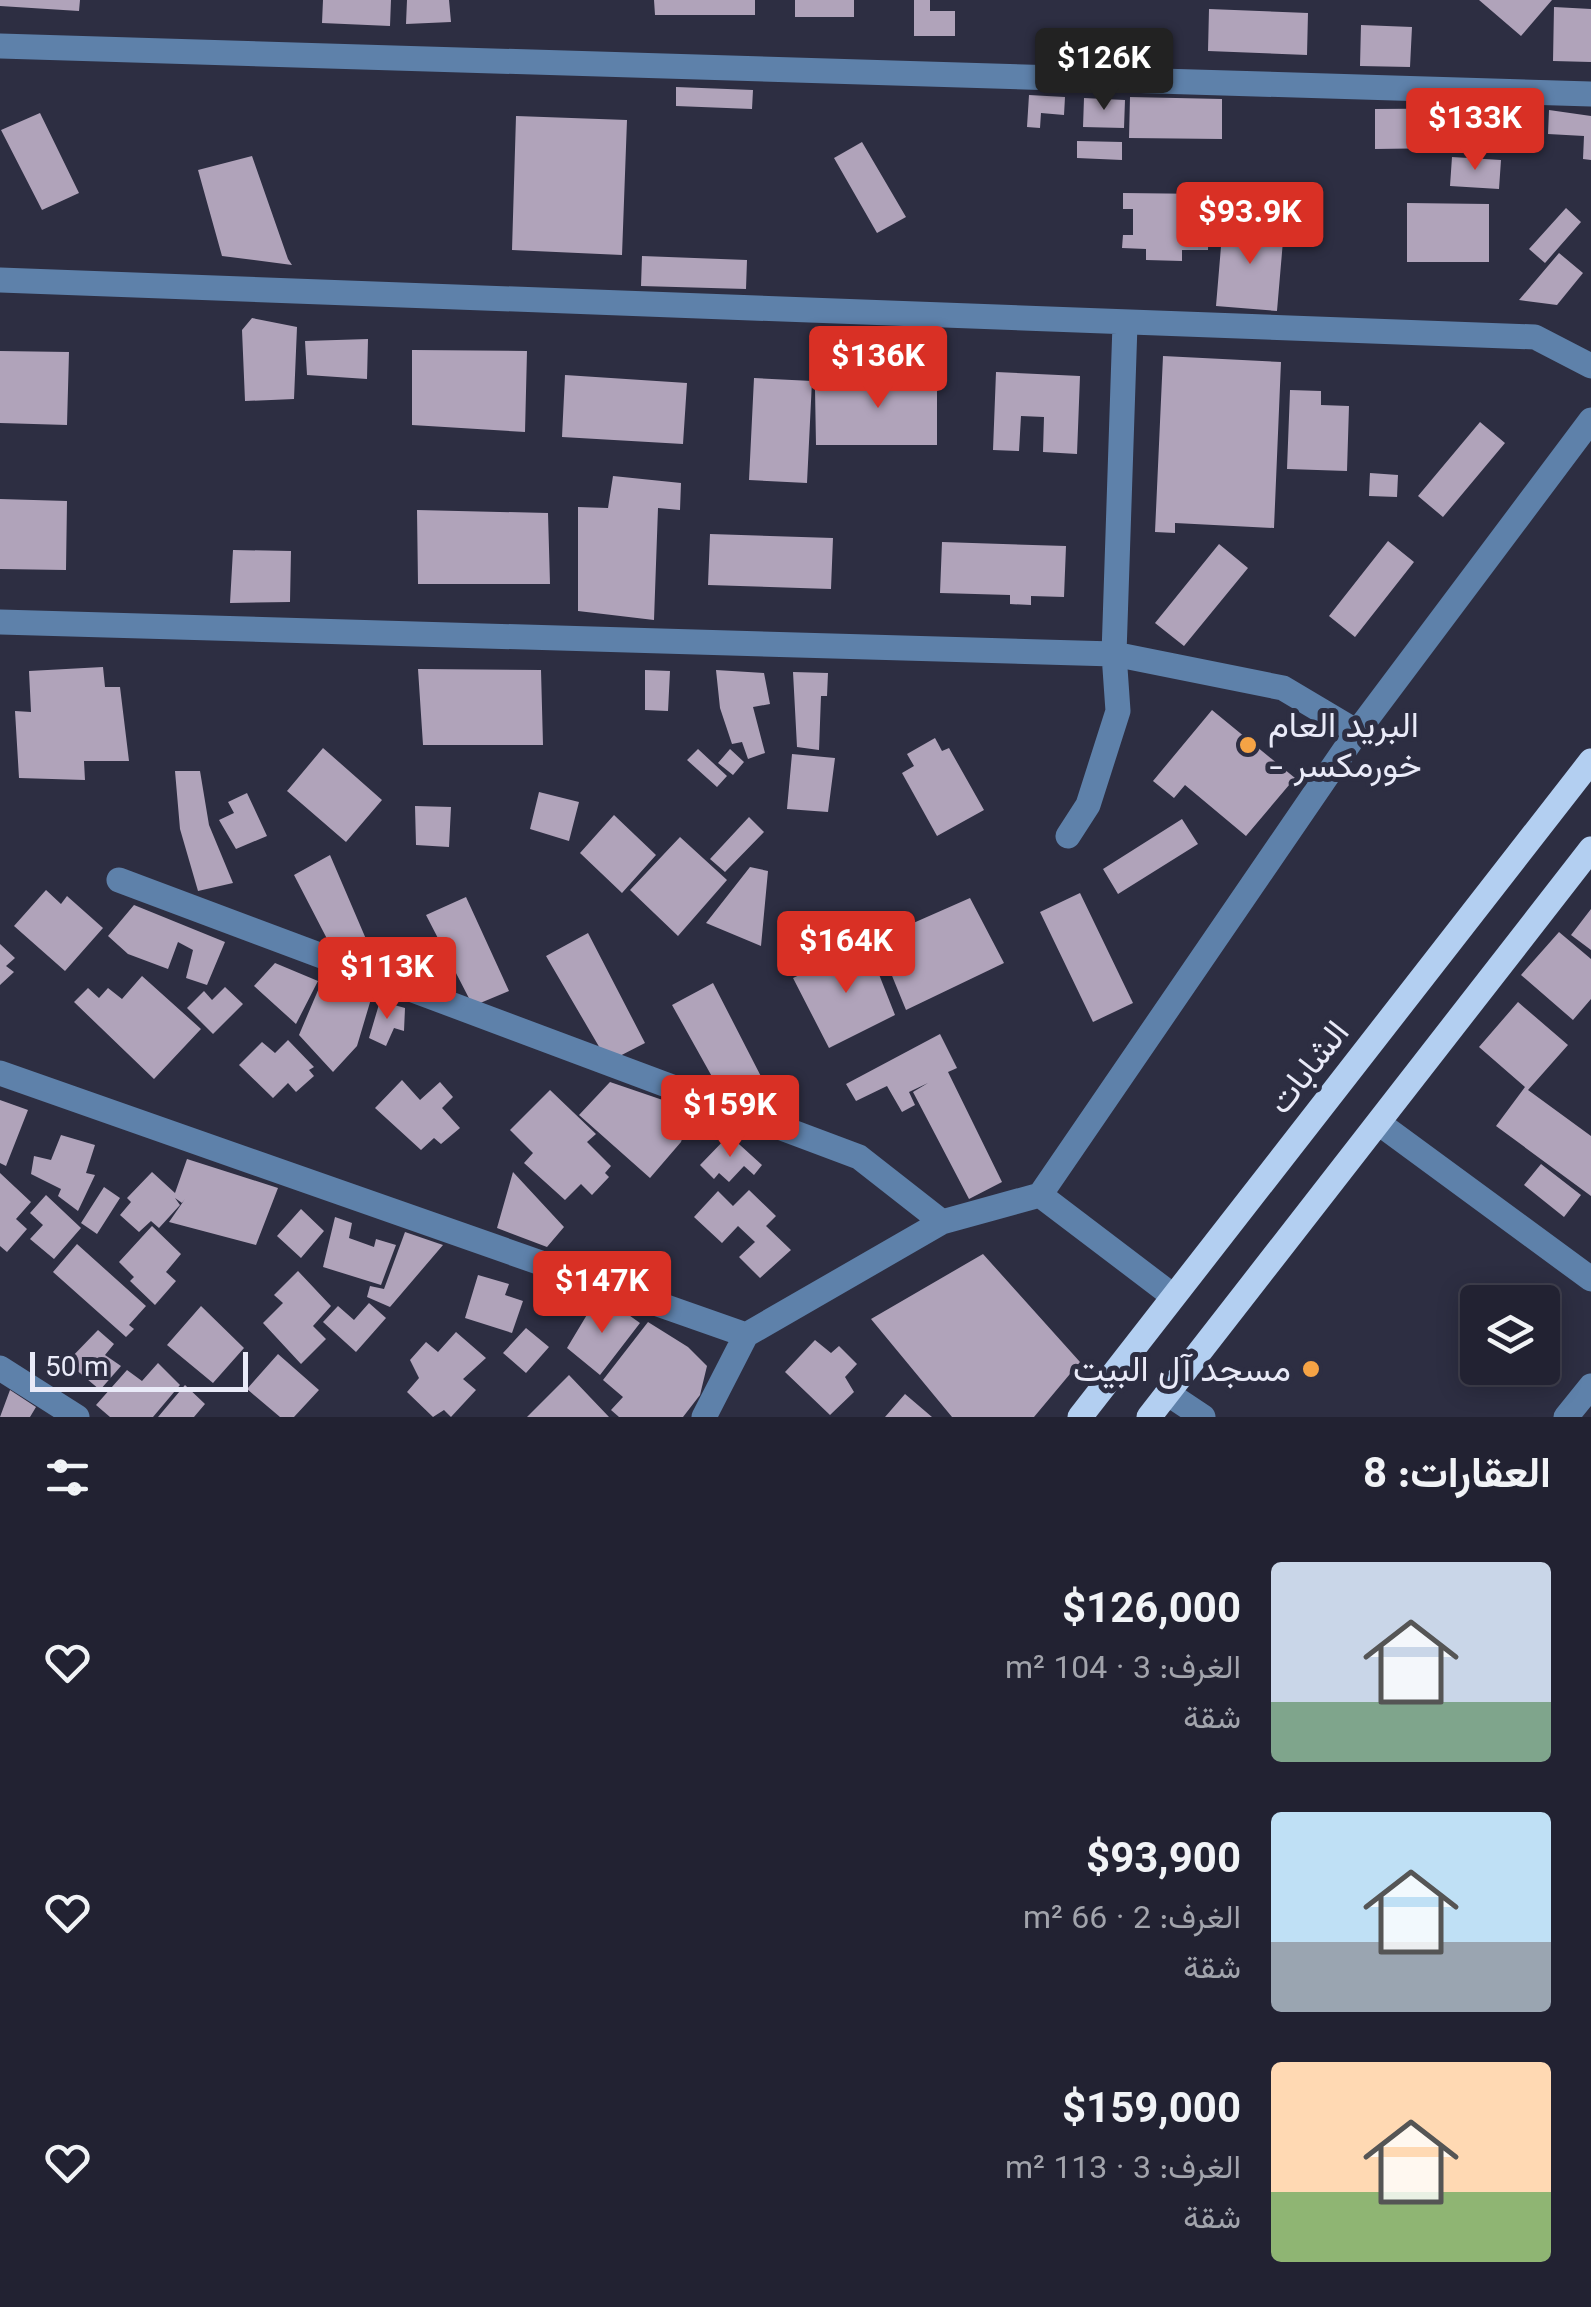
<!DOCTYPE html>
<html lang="ar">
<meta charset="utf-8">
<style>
body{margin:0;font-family:Georgia,Vazirmatn,serif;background:#2e2f3e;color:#f1f3f6;direction:rtl;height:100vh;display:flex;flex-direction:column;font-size:38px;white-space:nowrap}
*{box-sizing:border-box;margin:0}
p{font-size:32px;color:#a2a4ac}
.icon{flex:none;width:55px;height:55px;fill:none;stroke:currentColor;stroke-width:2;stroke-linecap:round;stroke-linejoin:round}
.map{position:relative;height:1417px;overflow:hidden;direction:ltr}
.sheet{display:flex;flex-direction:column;background:#222232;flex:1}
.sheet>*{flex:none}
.buttons{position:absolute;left:1460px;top:1285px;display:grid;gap:20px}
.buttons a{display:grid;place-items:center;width:100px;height:100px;border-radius:10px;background:#222232;box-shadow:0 5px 25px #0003,0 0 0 2px #3f3f4d;font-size:50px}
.scale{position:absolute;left:30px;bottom:25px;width:218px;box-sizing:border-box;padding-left:10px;border:5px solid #e9eaf8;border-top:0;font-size:28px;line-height:35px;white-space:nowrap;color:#e9eaf8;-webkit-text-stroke:8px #2d2e42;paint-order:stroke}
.price{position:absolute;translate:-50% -85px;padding:0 22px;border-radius:10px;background:#d93025;color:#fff;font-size:32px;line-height:65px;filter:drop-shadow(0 2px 5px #0008)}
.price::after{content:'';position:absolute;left:50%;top:60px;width:30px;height:22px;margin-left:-15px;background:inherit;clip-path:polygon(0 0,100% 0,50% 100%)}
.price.selected{background:#222;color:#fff}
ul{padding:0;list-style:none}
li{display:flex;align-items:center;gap:30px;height:250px;padding:0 40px}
li span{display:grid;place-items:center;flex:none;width:280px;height:200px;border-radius:10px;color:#555}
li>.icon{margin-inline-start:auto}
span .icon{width:120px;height:120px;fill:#fffc;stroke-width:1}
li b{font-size:42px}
h2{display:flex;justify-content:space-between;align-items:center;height:120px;padding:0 40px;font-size:42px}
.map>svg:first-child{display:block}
.building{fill:#b0a3ba}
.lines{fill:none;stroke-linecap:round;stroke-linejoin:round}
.minor{stroke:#5e81aa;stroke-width:25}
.major{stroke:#b3cff1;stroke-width:25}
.poi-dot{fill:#f5a345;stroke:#2d2e42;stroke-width:4}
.labels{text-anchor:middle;stroke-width:10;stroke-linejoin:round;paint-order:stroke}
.poi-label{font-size:35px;fill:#e9eaf8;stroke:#2d2e42;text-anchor:start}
.street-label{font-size:35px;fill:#e9eaf8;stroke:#2d2e42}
</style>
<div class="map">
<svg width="1591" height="1417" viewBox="0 0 1591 1417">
<rect width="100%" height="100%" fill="#2d2e42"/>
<!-- building -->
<path class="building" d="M 0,0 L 80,0 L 79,11 L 0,6 Z
M 323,0 L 391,0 L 390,26 L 322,23 Z
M 407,0 L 449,0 L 451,22 L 406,24 Z
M 654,0 L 755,0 L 755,15 L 655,15 Z
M 795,0 L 854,0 L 854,17 L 795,17 Z
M 914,0 L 930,0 L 930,11 L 955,11 L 955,36 L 914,36 Z
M 1479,0 L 1552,0 L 1521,36 Z
M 1554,7 L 1591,9 L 1591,62 L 1553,61 Z
M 1209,9 L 1308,13 L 1307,55 L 1208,51 Z
M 1361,25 L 1412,27 L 1410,67 L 1360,66 Z
M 676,87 L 753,90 L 752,109 L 676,106 Z
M 1029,95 L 1065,97 L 1064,115 L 1041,113 L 1040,128 L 1027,127 Z
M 1130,97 L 1222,99 L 1222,139 L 1129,138 Z
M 1084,98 L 1125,100 L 1124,128 L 1083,127 Z
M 1515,108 L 1516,147 L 1375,149 L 1375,109 Z
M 1549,110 L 1591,116 L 1591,160 L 1583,159 L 1584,136 L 1548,134 Z
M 40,113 L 79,193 L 42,210 L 1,130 Z
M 516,116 L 627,120 L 622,255 L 512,250 Z
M 1077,141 L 1122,142 L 1122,160 L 1077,158 Z
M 862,142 L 906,217 L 877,233 L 834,158 Z
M 252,156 L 288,259 L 292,265 L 222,256 L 198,170 Z
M 1452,157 L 1501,160 L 1499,189 L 1450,186 Z
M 1123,193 L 1209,194 L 1208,250 L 1182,250 L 1182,261 L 1146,260 L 1146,249 L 1122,248 L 1123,235 L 1133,235 L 1133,209 L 1123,209 Z
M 1407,203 L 1489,204 L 1489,262 L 1407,262 Z
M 1566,208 L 1581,222 L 1545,263 L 1529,249 Z
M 1223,223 L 1284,229 L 1277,311 L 1216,306 Z
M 1559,253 L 1583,273 L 1557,305 L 1519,300 Z
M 642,256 L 747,260 L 746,289 L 641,286 Z
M 252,318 L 297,327 L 294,399 L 245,401 L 242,330 Z
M 368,339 L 367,379 L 307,375 L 305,341 Z
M 412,350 L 527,351 L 525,432 L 412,425 Z
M 0,351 L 69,352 L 67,425 L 0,423 Z
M 1163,356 L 1281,362 L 1274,528 L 1175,523 L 1175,533 L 1155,532 Z
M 869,358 L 905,358 L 905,389 L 937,389 L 937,445 L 816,445 L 815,389 L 869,389 Z
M 996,372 L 1080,376 L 1077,454 L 1043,452 L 1044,417 L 1021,416 L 1019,451 L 993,450 Z
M 565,375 L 687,383 L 683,444 L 562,437 Z
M 754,378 L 812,381 L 807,483 L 749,480 Z
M 1290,390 L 1321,391 L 1321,405 L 1349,406 L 1347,471 L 1287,469 Z
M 1480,422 L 1505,443 L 1443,517 L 1418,496 Z
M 1370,473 L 1398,475 L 1397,497 L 1369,496 Z
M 613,476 L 681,483 L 680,510 L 658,508 L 654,620 L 578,611 L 578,507 L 608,508 Z
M 0,499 L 67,501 L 66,570 L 0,569 Z
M 417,510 L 548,513 L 550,584 L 418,584 Z
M 710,534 L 833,538 L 831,589 L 708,585 Z
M 1388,541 L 1414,562 L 1355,637 L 1329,616 Z
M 942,542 L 1066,546 L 1064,597 L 1031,596 L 1031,605 L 1010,604 L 1010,595 L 940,593 Z
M 1219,544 L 1248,568 L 1184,646 L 1155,623 Z
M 233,550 L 291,551 L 290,602 L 230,603 Z
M 103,667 L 105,687 L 120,687 L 129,761 L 84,761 L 85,780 L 19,778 L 15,711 L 31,712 L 29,671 Z
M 418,669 L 541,670 L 543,745 L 423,745 Z
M 645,670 L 670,671 L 668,711 L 645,710 Z
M 716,670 L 764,673 L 770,704 L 753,707 L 765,753 L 748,759 L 742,742 L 732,744 L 720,708 Z
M 793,672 L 828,673 L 827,696 L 821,696 L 819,750 L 797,747 Z
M 1212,710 L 1295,778 L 1246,836 L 1185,785 L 1174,798 L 1153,781 Z
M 935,738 L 942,751 L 949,748 L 984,810 L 937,836 L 902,773 L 914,766 L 907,754 Z
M 323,748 L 382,800 L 346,842 L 287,791 Z
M 698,749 L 727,776 L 717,787 L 687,760 Z
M 730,749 L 744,762 L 733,775 L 718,763 Z
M 792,754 L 835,758 L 828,812 L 787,809 Z
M 175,771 L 200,771 L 209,825 L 233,883 L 198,891 L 180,829 Z
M 539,792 L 579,802 L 569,841 L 530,829 Z
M 247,793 L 267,836 L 236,849 L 219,820 L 234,813 L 228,802 Z
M 415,806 L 451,807 L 449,847 L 416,845 Z
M 614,815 L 656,855 L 622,893 L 580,853 Z
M 749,817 L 764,832 L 725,872 L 710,859 Z
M 1182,819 L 1198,844 L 1118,894 L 1103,869 Z
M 680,837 L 727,880 L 678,936 L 630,890 Z
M 330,855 L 369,946 L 338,960 L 294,875 Z
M 750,867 L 768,871 L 761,946 L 706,923 Z
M 46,890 L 61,904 L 67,896 L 103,928 L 65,971 L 14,926 Z
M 1080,893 L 1133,1003 L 1093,1022 L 1040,912 Z
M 466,897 L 509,991 L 473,1006 L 426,915 Z
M 970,898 L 1004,963 L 906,1010 L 877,939 Z
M 134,905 L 225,942 L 207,985 L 186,978 L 193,950 L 178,942 L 168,969 L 128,954 L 108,936 Z
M 1591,909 L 1591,950 L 1571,935 Z
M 1559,932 L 1591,959 L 1591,999 L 1573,1020 L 1521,975 Z
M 588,933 L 645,1043 L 608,1062 L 546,956 Z
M 0,944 L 15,958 L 6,966 L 14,972 L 0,985 Z
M 867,944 L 895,1015 L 829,1048 L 793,978 Z
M 275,963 L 318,981 L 296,1024 L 254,986 Z
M 142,976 L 201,1029 L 154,1079 L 74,1002 L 88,988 L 99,998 L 108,988 L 122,999 Z
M 713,983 L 768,1090 L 734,1116 L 672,1005 Z
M 225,987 L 243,1004 L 213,1034 L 187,1008 L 204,991 L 212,1000 Z
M 319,988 L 371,999 L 357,1046 L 333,1072 L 299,1035 Z
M 380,1001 L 405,1008 L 404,1031 L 394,1028 L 386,1046 L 369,1038 Z
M 1518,1002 L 1568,1045 L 1528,1090 L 1591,1136 L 1591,1196 L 1496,1126 L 1525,1087 L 1479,1047 Z
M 940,1034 L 957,1068 L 948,1072 L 1002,1182 L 969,1199 L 913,1092 L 928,1083 L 909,1092 L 915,1105 L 902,1112 L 887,1086 L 856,1101 L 846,1084 Z
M 288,1040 L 314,1067 L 309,1070 L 314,1076 L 296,1092 L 288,1083 L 273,1098 L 239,1065 L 262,1042 L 275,1053 Z
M 402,1080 L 420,1100 L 440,1082 L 453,1097 L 442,1108 L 460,1128 L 441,1144 L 434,1138 L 421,1150 L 375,1108 Z
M 610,1082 L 692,1110 L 681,1142 L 650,1178 L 579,1115 Z
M 550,1090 L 596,1134 L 587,1142 L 611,1166 L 605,1173 L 609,1177 L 592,1195 L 581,1184 L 565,1200 L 524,1163 L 533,1153 L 510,1130 Z
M 0,1100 L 28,1110 L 6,1166 L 0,1163 Z
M 61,1135 L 95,1145 L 86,1173 L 95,1175 L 78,1211 L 58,1196 L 61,1189 L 31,1174 L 34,1156 L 51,1160 Z
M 729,1135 L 762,1165 L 754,1175 L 744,1166 L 729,1182 L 719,1173 L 714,1179 L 700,1165 Z
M 187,1159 L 278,1188 L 256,1245 L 169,1222 L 185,1199 L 182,1203 L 175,1198 L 180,1205 L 159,1228 L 151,1221 L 139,1232 L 120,1215 L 131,1202 L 127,1198 L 152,1172 L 175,1193 Z
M 1541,1164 L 1581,1195 L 1564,1217 L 1524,1185 Z
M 513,1172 L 564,1227 L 547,1247 L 497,1228 Z
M 0,1173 L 31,1202 L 16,1219 L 27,1229 L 7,1252 L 0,1246 Z
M 104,1187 L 120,1198 L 97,1234 L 81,1223 Z
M 749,1190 L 776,1216 L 766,1226 L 791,1250 L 760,1278 L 739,1257 L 755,1242 L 738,1226 L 722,1243 L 694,1217 L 718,1191 L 733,1206 Z
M 46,1195 L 81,1228 L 54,1259 L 30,1239 L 43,1225 L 30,1213 Z
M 301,1209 L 324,1231 L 301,1258 L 277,1236 Z
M 335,1217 L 352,1223 L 349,1238 L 374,1247 L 376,1239 L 396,1245 L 381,1285 L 323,1267 Z
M 152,1226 L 181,1254 L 166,1272 L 176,1281 L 155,1305 L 130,1281 L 134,1277 L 119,1262 Z
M 405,1232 L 443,1245 L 390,1307 L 367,1297 L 370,1286 L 384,1289 Z
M 77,1244 L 146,1306 L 129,1325 L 134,1329 L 126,1337 L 53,1272 Z
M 983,1254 L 1080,1362 L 1034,1417 L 952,1417 L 871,1319 Z
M 298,1271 L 331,1306 L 313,1326 L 326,1339 L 301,1364 L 263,1323 L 283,1303 L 274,1295 Z
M 478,1275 L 509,1284 L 505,1295 L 523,1301 L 512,1333 L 465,1318 Z
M 369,1303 L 386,1318 L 356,1352 L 323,1322 L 338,1306 L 354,1320 Z
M 594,1303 L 626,1313 L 640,1323 L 600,1375 L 567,1348 Z
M 201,1306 L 244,1348 L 213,1383 L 167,1345 Z
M 648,1322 L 688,1347 L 707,1366 L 700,1395 L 683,1417 L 619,1417 L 611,1410 L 623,1397 L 603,1380 Z
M 526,1328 L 549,1347 L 526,1373 L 503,1353 Z
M 98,1330 L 114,1344 L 105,1355 L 121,1366 L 100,1390 L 67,1362 Z
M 456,1332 L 486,1358 L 463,1379 L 476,1390 L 451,1417 L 444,1410 L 433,1417 L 407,1392 L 419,1378 L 410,1360 L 426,1342 L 438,1352 Z
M 815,1340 L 831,1353 L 839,1346 L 857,1364 L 845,1377 L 854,1392 L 830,1415 L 785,1372 Z
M 278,1354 L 319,1390 L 294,1417 L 280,1417 L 247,1389 Z
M 158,1363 L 180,1385 L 153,1417 L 110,1417 L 96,1405 L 127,1370 L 142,1381 Z
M 569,1375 L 609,1417 L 527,1417 Z
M 185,1385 L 205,1404 L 194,1417 L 158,1417 Z
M 10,1390 L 36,1407 L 30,1417 L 0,1417 Z
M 905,1394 L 932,1417 L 885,1417 Z"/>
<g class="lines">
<!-- minor -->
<path class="minor" d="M 0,46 L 1591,94
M 0,280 L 1535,337 L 1591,366
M 0,622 L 1114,654 L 1283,688 L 1357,732
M 1068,836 L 1088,805 L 1118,711 L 1114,654 L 1125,324
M 119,880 L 859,1157 L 942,1222
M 0,1073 L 746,1335
M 1380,1124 L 1591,1279
M 1173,1296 L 1040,1195 L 1357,732 L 1591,420
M 0,1368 L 77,1417
M 1167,1393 L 1203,1417
M 704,1417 L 746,1335 L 942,1222 L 1040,1195
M 1566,1417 L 1591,1386"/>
<!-- major -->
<path class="major" d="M 1080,1417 L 1591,761
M 1149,1417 L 1591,849"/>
</g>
<!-- markers -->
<g class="poi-dot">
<circle cx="1248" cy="745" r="10"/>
<circle cx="1311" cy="1369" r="10"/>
</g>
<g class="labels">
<!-- poi labels -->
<g class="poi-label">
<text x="1268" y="737">البريد العام<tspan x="1268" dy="40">- خورمكسر</tspan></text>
<text x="1291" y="1381" text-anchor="end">مسجد آل البيت</text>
</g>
<!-- street labels -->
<g class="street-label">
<text transform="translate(1308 1067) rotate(-52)" y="12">الشابات</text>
</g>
</g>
</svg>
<div class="buttons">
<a><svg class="icon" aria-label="layers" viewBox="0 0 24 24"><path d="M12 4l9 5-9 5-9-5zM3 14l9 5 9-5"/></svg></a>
</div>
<div class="scale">50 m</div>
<b class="price selected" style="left:1104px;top:113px">$126K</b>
<b class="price" style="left:1475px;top:173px">$133K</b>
<b class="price" style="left:1250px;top:267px">$93.9K</b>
<b class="price" style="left:878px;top:411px">$136K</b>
<b class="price" style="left:846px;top:996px">$164K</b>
<b class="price" style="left:387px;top:1022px">$113K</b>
<b class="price" style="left:730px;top:1160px">$159K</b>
<b class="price" style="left:602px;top:1336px">$147K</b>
</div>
<section class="sheet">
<h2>العقارات: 8<svg class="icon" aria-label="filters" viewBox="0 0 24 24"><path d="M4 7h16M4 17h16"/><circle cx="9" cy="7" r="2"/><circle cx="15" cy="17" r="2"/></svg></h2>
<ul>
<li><span style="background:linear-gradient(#c9d6e8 70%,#7fa58c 0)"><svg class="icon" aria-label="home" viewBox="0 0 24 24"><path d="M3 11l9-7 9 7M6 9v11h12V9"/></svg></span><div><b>$126,000</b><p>الغرف: 3 · 104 m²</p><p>شقة</p></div><svg class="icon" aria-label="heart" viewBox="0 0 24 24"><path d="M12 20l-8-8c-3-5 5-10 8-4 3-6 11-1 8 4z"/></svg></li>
<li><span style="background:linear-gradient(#bfe0f5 65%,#9aa5b1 0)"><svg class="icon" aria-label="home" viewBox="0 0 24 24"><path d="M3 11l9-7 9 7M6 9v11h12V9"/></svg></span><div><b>$93,900</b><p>الغرف: 2 · 66 m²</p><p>شقة</p></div><svg class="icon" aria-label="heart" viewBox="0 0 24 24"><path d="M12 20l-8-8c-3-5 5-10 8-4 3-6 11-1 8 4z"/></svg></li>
<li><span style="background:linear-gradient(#ffd9b3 65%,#8fb573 0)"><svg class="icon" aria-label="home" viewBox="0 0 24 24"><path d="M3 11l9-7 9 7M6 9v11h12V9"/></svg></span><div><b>$159,000</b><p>الغرف: 3 · 113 m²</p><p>شقة</p></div><svg class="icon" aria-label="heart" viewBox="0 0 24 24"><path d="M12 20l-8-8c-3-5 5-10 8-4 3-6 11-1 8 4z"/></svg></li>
</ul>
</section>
